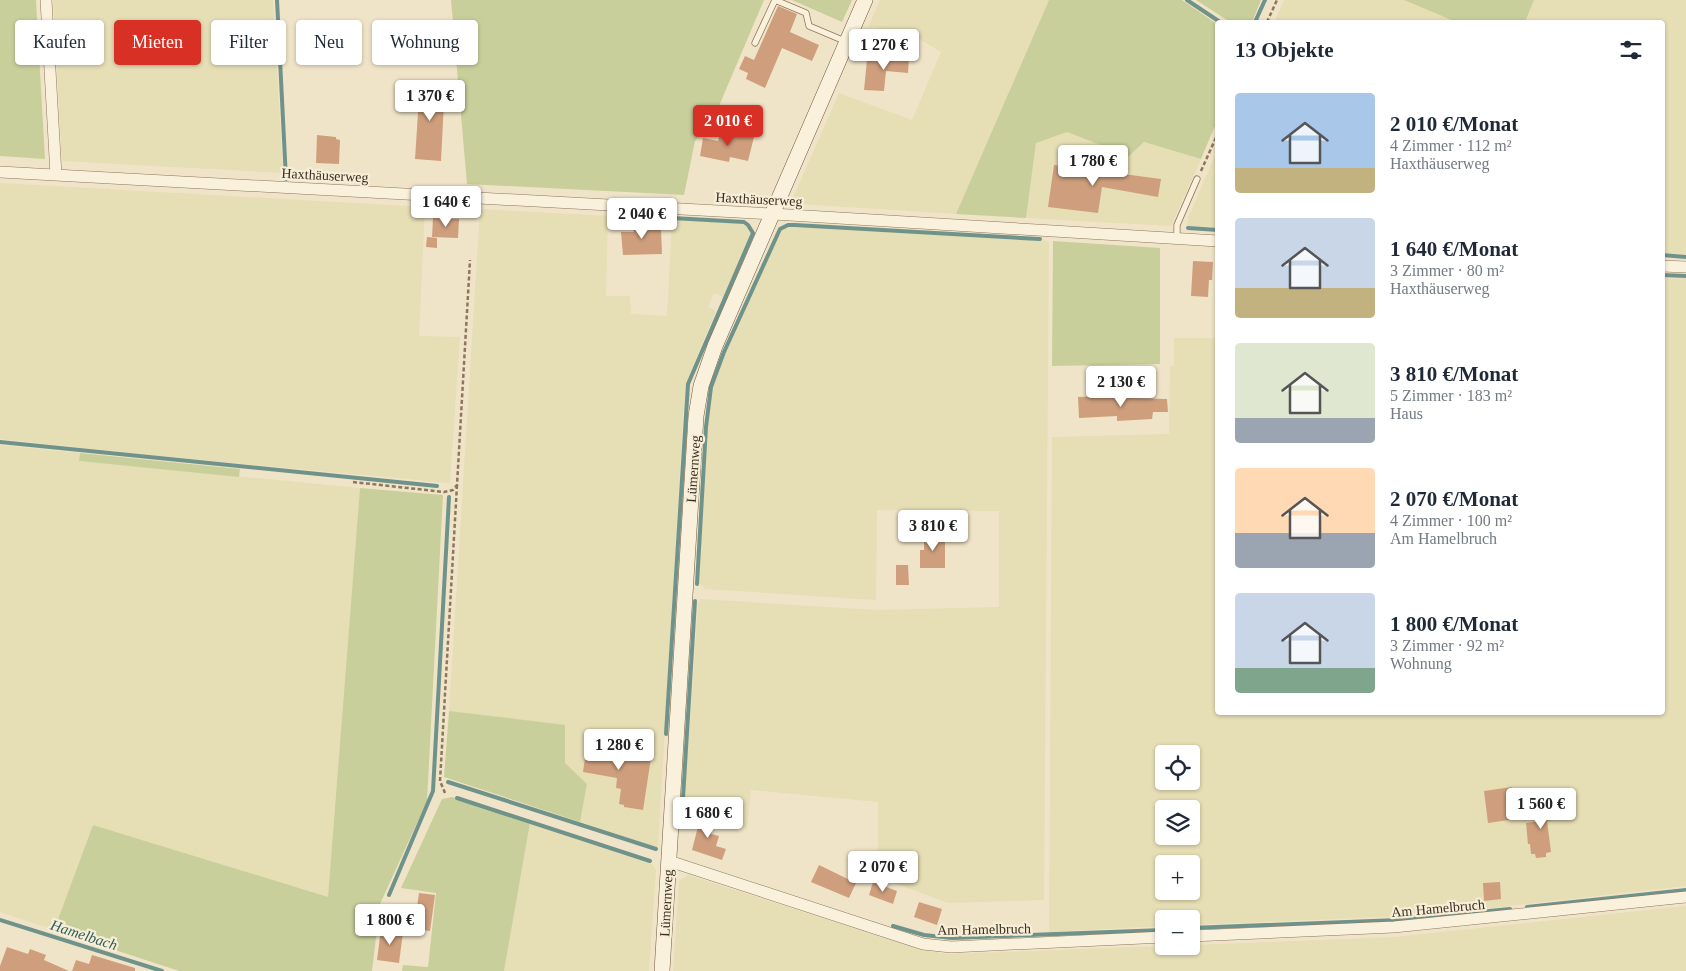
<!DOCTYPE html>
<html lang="de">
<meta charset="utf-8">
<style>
body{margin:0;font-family:Georgia,serif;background:#f2f2f3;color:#1f2937;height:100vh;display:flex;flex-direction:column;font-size:19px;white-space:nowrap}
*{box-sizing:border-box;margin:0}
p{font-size:16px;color:#747a83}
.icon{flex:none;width:28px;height:28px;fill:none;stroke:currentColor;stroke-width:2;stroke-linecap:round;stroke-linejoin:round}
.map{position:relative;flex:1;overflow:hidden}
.side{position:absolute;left:1215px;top:20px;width:450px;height:695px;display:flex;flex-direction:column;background:#fff;border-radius:5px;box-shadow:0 1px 4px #0004}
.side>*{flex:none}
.top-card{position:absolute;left:15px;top:20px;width:475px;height:45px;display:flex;gap:10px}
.controls{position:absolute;left:1155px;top:745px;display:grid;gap:10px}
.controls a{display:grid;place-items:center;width:45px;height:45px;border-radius:5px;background:#fff;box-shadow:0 1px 4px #0004;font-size:25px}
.price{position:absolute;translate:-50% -42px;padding:0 11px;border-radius:5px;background:#fff;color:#222;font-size:16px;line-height:32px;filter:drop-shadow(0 1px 2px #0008)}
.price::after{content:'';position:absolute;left:50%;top:30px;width:15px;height:11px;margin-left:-8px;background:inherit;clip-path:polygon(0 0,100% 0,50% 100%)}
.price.active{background:#d93025;color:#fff}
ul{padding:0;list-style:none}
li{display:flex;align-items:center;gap:15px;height:125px;padding:0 20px}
li span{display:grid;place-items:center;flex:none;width:140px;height:100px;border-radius:5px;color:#555}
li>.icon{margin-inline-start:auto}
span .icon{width:60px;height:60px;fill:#fffc;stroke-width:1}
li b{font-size:21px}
h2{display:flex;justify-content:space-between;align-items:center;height:60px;padding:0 20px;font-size:21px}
.pill{padding:0 18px;border-radius:5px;background:#fff;box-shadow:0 1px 4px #0004;font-size:18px;line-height:45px}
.pill.active{background:#d93025;color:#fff}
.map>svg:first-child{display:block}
.farmland{fill:#e6deb5;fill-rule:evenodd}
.green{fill:#c9cf9b}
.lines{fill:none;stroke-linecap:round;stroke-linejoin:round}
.stream{stroke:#6f938a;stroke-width:4}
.building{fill:#cf9f7d}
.lane-casing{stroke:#8d765c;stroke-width:7}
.street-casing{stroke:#8d765c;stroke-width:12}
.secondary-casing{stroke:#6f573f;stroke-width:16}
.path{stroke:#8d765c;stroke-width:2.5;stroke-dasharray:4 2.5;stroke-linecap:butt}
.lane{stroke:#faf1dc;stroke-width:5.5}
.street{stroke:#faf1dc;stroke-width:11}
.secondary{stroke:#faf1dc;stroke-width:15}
.labels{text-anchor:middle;stroke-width:4.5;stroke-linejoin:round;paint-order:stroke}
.street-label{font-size:14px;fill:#3d2e20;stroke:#f7eed8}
.water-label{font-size:15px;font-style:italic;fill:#2f5d5a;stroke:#f7eed8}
</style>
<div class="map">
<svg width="1686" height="971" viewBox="0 0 1686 971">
<rect width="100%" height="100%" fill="#f0e4c8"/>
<!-- farmland -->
<path class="farmland" d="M 53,0 L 273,0 L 283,173 L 62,161 Z
M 880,0 L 1049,0 L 956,214 L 800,204 L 793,198 L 839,93 L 912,120 L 941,52 L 906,31 L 868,27 Z
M 1284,0 L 1404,0 L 1456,22 L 1274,22 Z
M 1534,0 L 1686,0 L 1686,254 L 1663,253 L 1662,22 L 1525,22 Z
M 1067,132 L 1129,156 L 1143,142 L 1201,159 L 1171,226 L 1026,218 L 1036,142 Z
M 1217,151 L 1217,227 L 1187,226 L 1188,218 Z
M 0,183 L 425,207 L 419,336 L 460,337 L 450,483 L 168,457 L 0,439 Z
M 480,209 L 608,216 L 606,296 L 630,296 L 631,314 L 667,316 L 672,219 L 743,224 L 750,230 L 751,233 L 723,297 L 714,293 L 708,307 L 716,311 L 686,383 L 683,417 L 658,848 L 580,822 L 587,784 L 565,763 L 449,711 Z
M 788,225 L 1049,241 L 1044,900 L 948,903 L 878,877 L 878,802 L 751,790 L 747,829 L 684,806 L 698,605 L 700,599 L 876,610 L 999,607 L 999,511 L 877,510 L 876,600 L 705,589 L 699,583 L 708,419 L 712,388 L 726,352 L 777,234 Z
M 1663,278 L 1686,279 L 1686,886 L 1430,915 L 1191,925 L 1191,919 L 1164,919 L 1164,926 L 1049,932 L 1052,437 L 1169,434 L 1170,366 L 1174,366 L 1174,338 L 1217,338 L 1218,712 L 1662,712 ZM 1164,754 L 1191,754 L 1191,781 L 1164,781 ZM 1164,809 L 1191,809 L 1191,836 L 1164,836 ZM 1164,864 L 1191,864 L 1191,891 L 1164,891 Z
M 0,445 L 80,453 L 79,461 L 360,488 L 328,898 L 93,825 L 54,930 L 0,912 Z
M 530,823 L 652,864 L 656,870 L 649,971 L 504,971 Z
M 688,875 L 922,950 L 949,954 L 1164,946 L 1191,946 L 1191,945 L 1394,937 L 1686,906 L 1686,971 L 673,971 L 679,881 Z"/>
<!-- green -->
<path class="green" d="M 0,0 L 36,0 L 45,159 L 0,156 Z
M 451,0 L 764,0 L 716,113 L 695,141 L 684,195 L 467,184 Z
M 792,0 L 852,0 L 842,22 Z
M 1049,0 L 1182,0 L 1217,24 L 1217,121 L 1201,159 L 1144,142 L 1129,156 L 1067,132 L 1036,143 L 1026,218 L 956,214 Z
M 1196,0 L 1261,0 L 1252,22 L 1230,22 Z
M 1404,0 L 1534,0 L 1525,22 L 1456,22 Z
M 1053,241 L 1160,248 L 1160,364 L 1052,366 Z
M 80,453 L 240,469 L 239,477 L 79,461 Z
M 360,488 L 443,495 L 427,801 L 380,904 L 372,971 L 179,971 L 54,930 L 93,825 L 328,897 Z
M 449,711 L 565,725 L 565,763 L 587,784 L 580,822 L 444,777 Z
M 452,797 L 530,823 L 504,971 L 402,971 L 403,965 L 428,967 L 436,893 L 401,888 L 442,799 Z"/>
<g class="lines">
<!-- stream -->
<path class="stream" d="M 277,0 L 286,179
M 1187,0 L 1220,22
M 1255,22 L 1265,0
M 1188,228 L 1218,230
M 1662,255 L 1686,257
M 1662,275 L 1686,276
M 0,442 L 437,486
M 697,584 L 706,427 L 711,387 L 724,352 L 780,229 L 788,225 L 795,225 L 1040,239
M 666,734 L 688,384 L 753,233 L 748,225 L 744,222 L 672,218
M 448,782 L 656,849
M 457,798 L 650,861
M 683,798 L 695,601
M 389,895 L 433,791 L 449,497
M 1527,907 L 1686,890
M 0,920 L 162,971
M 893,926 L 924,935 L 952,938 L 1164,930
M 1191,928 L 1398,920 L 1510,909"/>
</g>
<!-- building -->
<path class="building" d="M 778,6 L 797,14 L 790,32 L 819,45 L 812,61 L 782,48 L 765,88 L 746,79 L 748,73 L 739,69 L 745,56 L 754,60 Z
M 887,55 L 909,57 L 908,73 L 886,71 L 884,91 L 864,90 L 867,60 L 886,61 Z
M 420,82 L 445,83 L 441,161 L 415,159 Z
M 721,129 L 754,137 L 748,161 L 730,157 L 729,162 L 700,156 L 703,138 L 718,141 Z
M 317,135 L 336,137 L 336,139 L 340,140 L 339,164 L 316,163 Z
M 1054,165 L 1161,179 L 1158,197 L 1102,187 L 1098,213 L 1048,207 Z
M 433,218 L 459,219 L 458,238 L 432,237 Z
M 646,218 L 647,229 L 661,228 L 662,254 L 623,255 L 621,232 L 634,232 L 633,219 Z
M 427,237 L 437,238 L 437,248 L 426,247 Z
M 1193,261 L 1213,262 L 1212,280 L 1209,280 L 1208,297 L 1191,296 Z
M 1103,396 L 1103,398 L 1130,396 L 1131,398 L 1167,399 L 1168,412 L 1153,412 L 1152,419 L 1117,421 L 1117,416 L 1079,418 L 1078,397 Z
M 924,535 L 945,535 L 945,568 L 920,568 L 920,550 L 924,550 Z
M 896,565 L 908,565 L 909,585 L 896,585 Z
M 588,737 L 614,741 L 613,752 L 651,758 L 643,810 L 624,807 L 624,805 L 619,804 L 621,789 L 616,788 L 617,778 L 583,772 Z
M 1512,787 L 1516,819 L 1488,823 L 1484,791 Z
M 1553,797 L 1556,819 L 1547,821 L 1551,852 L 1546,853 L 1546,857 L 1536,858 L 1535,854 L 1531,854 L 1530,844 L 1528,844 L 1526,823 L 1543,821 L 1541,799 Z
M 701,815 L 716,820 L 711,834 L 719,836 L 716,846 L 726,849 L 722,860 L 692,850 Z
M 819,865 L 856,883 L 849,898 L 811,882 Z
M 873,882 L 897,891 L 893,904 L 869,895 Z
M 1500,882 L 1501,899 L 1484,901 L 1483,883 Z
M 419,893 L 435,895 L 430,931 L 414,929 Z
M 919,902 L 942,909 L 937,925 L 914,917 Z
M 381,929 L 403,932 L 399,963 L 377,960 Z
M 7,947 L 28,954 L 30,949 L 46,955 L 44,960 L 69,971 L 0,971 L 0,966 Z
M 92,955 L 135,968 L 135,971 L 72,971 L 76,960 L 89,964 Z"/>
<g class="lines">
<!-- lane casing -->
<g class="lane-casing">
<path id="lane" d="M 755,43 L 775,0 L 806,13 L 809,26 L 847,42
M 1177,239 L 1177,225 L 1197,179"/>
</g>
<!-- street casing -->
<g class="street-casing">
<path id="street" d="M 46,0 L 56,175
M 0,172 L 773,214 L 1218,241
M 1662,266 L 1686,267
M 669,861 L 923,944 L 951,947 L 1164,937
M 1191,936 L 1394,927 L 1686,897"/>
</g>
<!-- secondary casing -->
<g class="secondary-casing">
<path id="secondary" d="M 662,971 L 696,416 L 701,386 L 715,346 L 865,0"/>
</g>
<!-- path -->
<path class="path" d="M 1267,22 L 1277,0
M 1201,171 L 1218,133
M 353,482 L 444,492 L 453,490 L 457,485 L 470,260
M 445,793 L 440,781 L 457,485"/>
<!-- lane -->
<use href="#lane" class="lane"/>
<!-- street -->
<use href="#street" class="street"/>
<!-- secondary -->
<use href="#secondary" class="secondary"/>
</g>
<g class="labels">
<!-- street labels -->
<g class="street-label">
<text transform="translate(325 175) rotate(3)" y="5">Haxthäuserweg</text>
<text transform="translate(759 199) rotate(3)" y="5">Haxthäuserweg</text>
<text transform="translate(693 469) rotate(-86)" y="5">Lümernweg</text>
<text transform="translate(666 903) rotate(-87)" y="5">Lümernweg</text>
<text transform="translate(1438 908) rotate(-5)" y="5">Am Hamelbruch</text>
<text transform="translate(984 929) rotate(-1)" y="5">Am Hamelbruch</text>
</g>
<!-- water labels -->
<g class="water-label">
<text transform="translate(84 935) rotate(18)" y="5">Hamelbach</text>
</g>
</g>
</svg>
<div class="controls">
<a><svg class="icon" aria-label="locate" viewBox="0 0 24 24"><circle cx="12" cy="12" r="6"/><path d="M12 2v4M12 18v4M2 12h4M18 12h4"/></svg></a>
<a><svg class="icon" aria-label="layers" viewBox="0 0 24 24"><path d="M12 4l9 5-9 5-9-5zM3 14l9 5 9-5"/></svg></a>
<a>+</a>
<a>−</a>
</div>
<b class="price" style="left:884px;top:71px">1 270 €</b>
<b class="price" style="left:430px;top:122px">1 370 €</b>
<b class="price active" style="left:728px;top:147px">2 010 €</b>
<b class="price" style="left:1093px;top:187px">1 780 €</b>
<b class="price" style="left:446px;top:228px">1 640 €</b>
<b class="price" style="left:642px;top:240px">2 040 €</b>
<b class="price" style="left:1121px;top:408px">2 130 €</b>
<b class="price" style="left:933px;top:552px">3 810 €</b>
<b class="price" style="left:619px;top:771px">1 280 €</b>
<b class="price" style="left:1541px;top:830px">1 560 €</b>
<b class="price" style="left:708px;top:839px">1 680 €</b>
<b class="price" style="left:883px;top:893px">2 070 €</b>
<b class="price" style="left:390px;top:946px">1 800 €</b>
<div class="top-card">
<a class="pill">Kaufen</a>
<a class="pill active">Mieten</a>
<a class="pill">Filter</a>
<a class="pill">Neu</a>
<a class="pill">Wohnung</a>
</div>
<section class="side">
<h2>13 Objekte<svg class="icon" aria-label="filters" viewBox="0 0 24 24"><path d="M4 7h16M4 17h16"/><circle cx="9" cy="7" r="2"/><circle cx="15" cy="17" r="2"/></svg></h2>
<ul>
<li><span style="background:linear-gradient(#a9c7e8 75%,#c2b280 0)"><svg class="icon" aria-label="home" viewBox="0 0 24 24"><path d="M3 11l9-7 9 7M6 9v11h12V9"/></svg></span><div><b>2 010 €/Monat</b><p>4 Zimmer · 112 m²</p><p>Haxthäuserweg</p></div></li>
<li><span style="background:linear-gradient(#c9d6e8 70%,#c2b280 0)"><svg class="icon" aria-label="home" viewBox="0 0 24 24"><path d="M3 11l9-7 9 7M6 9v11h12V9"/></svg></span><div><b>1 640 €/Monat</b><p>3 Zimmer · 80 m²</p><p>Haxthäuserweg</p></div></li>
<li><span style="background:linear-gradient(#dfe7d0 75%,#9aa5b1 0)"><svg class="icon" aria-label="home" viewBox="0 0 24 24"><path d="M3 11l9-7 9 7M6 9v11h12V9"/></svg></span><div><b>3 810 €/Monat</b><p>5 Zimmer · 183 m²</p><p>Haus</p></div></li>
<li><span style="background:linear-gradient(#ffd9b3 65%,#9aa5b1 0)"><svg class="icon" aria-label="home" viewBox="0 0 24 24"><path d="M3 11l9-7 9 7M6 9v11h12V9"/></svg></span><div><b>2 070 €/Monat</b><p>4 Zimmer · 100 m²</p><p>Am Hamelbruch</p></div></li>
<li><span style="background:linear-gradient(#c9d6e8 75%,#7fa58c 0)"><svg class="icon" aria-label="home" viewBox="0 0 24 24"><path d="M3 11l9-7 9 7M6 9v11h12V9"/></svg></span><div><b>1 800 €/Monat</b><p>3 Zimmer · 92 m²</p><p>Wohnung</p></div></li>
</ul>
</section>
</div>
